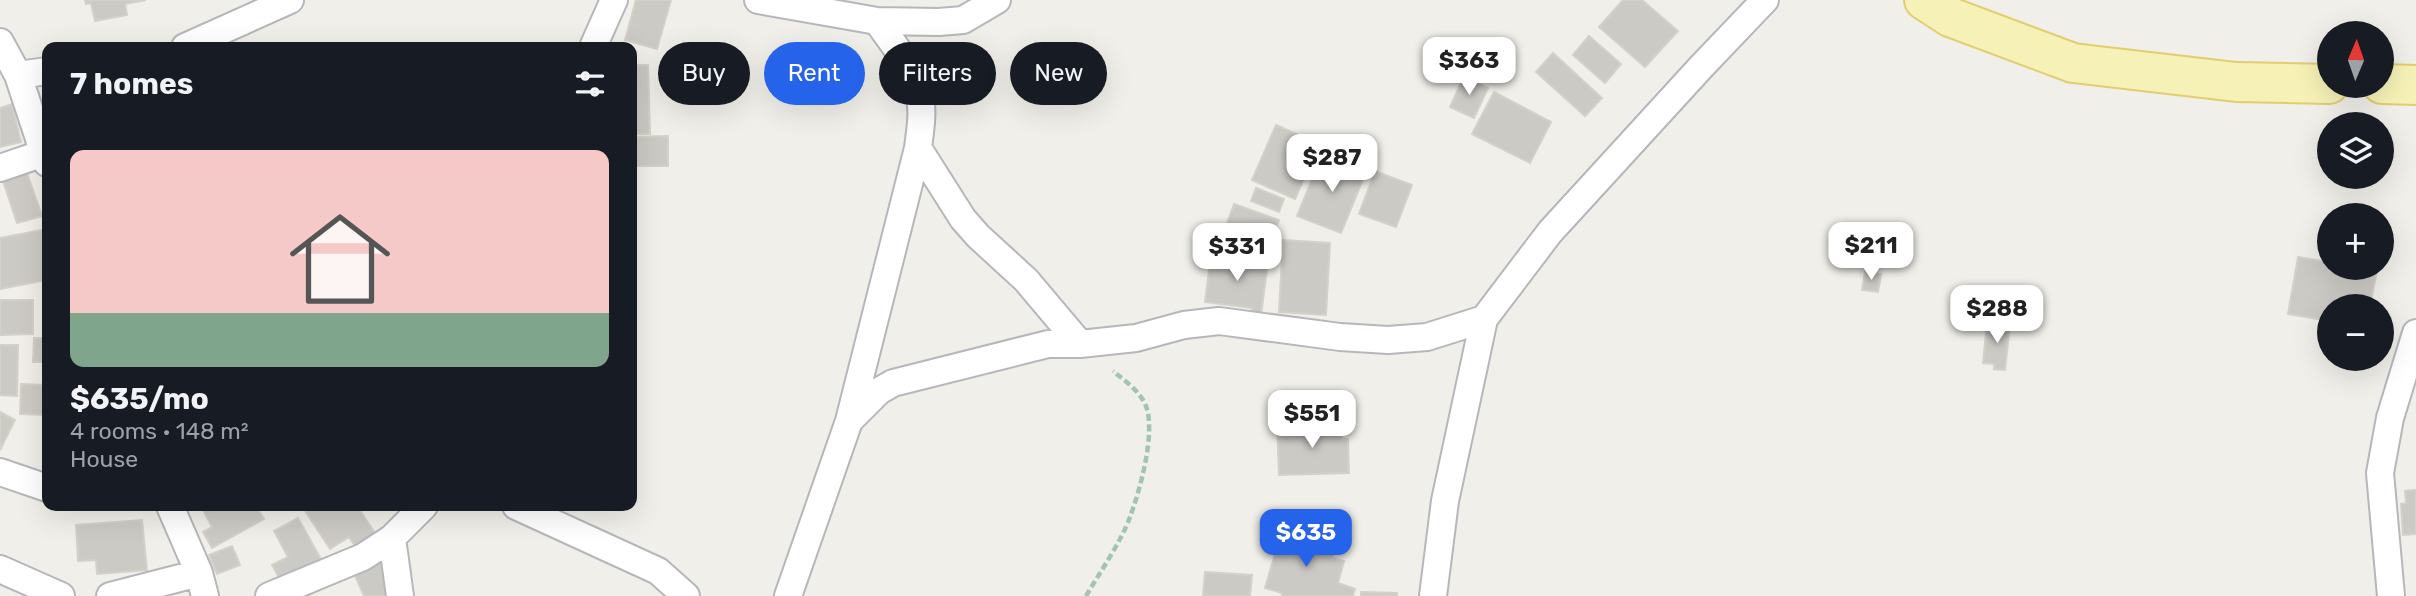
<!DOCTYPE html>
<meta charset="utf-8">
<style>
body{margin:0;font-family:Rubik,sans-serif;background:#242831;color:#f1f3f6;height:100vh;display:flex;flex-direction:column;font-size:26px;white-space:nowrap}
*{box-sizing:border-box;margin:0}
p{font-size:23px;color:#9ea1a6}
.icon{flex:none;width:38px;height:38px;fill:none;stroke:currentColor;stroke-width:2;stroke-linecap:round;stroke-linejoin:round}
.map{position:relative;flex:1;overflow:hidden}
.side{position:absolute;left:42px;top:42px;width:595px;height:469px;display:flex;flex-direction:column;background:#171b24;border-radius:14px;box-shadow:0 7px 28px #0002}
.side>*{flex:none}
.banner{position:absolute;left:658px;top:42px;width:665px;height:63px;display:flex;gap:14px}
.needle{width:46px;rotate:2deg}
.controls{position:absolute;left:2317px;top:21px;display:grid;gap:14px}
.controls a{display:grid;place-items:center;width:77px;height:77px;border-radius:50%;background:#171b24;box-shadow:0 7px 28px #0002;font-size:35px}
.price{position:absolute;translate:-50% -60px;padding:0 16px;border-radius:14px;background:#fff;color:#222;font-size:23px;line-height:46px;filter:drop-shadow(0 2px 4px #0008)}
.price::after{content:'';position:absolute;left:50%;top:42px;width:21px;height:16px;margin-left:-10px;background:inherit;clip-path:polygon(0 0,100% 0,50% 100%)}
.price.active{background:#2563eb;color:#fff}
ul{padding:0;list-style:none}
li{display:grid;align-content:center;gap:14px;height:371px;padding:0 28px}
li+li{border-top:2px solid #363941}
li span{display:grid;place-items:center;height:217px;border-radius:14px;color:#555}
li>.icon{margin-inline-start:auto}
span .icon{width:126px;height:126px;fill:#fffc;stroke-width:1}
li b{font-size:30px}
h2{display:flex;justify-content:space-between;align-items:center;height:84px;padding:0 28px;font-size:30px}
.tag{padding:0 24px;border-radius:32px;background:#171b24;box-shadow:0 7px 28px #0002;font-size:24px;line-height:63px}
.tag.active{background:#2563eb;color:#fff}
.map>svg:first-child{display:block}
.building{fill:#cccac5;stroke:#d4d1c8;stroke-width:2}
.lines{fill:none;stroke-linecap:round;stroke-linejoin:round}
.minor-casing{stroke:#b6b7bb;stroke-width:30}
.primary-casing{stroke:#e2cd6f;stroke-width:42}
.path{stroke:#a2c5af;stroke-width:4.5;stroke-dasharray:7 3.5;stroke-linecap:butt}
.minor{stroke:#fff;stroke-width:26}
.primary{stroke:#f6f2b7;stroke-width:38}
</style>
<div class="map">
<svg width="2416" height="596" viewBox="0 0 2416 596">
<rect width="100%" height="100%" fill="#f0efe9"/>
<!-- building -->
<path class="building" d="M 85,0 L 146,0 L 125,4 L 127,15 L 95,21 L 91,3 L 86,4 Z
M 636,0 L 671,0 L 657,49 L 625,40 Z
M 1623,0 L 1642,0 L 1678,31 L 1645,67 L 1599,27 Z
M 1589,36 L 1621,64 L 1605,83 L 1573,55 Z
M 1553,53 L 1602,98 L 1585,116 L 1536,72 Z
M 632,65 L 648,65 L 650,134 L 632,134 Z
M 1464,76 L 1488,88 L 1474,118 L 1450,107 Z
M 1494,92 L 1551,122 L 1530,163 L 1472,134 Z
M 12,104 L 21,142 L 0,147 L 0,108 Z
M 1276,125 L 1319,144 L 1295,199 L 1252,180 Z
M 668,136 L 668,166 L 632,166 L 632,137 Z
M 1322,155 L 1366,172 L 1341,233 L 1297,216 Z
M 26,170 L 42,216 L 17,223 L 2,178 Z
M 1375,171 L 1412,185 L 1396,227 L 1359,214 Z
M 1256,188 L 1284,199 L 1279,212 L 1251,201 Z
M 1234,204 L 1279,220 L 1265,258 L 1220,243 Z
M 47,229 L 47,280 L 0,289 L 0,238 Z
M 1283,240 L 1330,243 L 1326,315 L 1279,312 Z
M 1211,255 L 1268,263 L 1261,314 L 1251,312 L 1252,308 L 1205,302 Z
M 2298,257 L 2329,262 L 2329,268 L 2377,270 L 2370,306 L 2329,306 L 2329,321 L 2288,314 Z
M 1865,272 L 1881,274 L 1878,292 L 1862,290 Z
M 0,300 L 33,300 L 33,334 L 0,335 Z
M 1987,322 L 2010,324 L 2005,370 L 1994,369 L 1994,364 L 1983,363 Z
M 34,338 L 47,338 L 47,362 L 33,362 Z
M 0,345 L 18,345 L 17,396 L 0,395 Z
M 21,384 L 47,385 L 47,415 L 20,414 Z
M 0,412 L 15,420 L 0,450 Z
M 1277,422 L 1294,422 L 1294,428 L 1341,427 L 1342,439 L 1348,439 L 1349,473 L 1279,475 Z
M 43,438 L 47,438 L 47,475 L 44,475 Z
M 2416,490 L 2416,534 L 2403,535 L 2401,504 L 2406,503 L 2405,491 Z
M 205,506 L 256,506 L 264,519 L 212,548 L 203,532 L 212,527 L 202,508 Z
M 302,506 L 357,506 L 375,533 L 355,546 L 349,537 L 330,549 Z
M 298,518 L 322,561 L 282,583 L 272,565 L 288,557 L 274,531 Z
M 142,520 L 147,570 L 97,574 L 96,560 L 78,561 L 76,525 Z
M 1282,530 L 1336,546 L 1332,558 L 1344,561 L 1338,583 L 1355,589 L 1353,596 L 1282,596 L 1282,593 L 1265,588 Z
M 232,546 L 240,565 L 217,574 L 209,555 Z
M 380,562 L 394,596 L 364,596 L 354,573 Z
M 1205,572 L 1252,575 L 1250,596 L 1203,596 Z
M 1361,592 L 1397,593 L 1397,596 L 1361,596 Z"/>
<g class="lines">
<!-- minor casing -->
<g class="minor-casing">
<path id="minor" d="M 758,0 L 877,21 L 939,22 L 963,20 L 997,0
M 0,42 L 18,75 L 47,163
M 185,47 L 290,0
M 593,47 L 614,0
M 18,75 L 47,71
M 918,148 L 963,219 L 978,236 L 1026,280 L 1080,344
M 0,168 L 44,153
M 849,421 L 918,148 C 920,131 924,111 919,93 C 912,66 893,44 877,21
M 0,472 L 47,488
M 170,506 L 199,573 L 205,596
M 516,506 L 658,571 L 686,596
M 392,538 L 400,596
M 0,569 L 61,596
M 110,596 L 199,573
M 269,596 L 363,557 L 392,538 L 424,506
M 788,596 L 849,421 L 879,391 L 893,383 L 1048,344 L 1080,344 L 1136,338 L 1184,325 L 1219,321 L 1340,337 L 1388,340 L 1427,337 L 1484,319
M 1433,596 L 1445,501 L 1484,319 L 1550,232 L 1701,67 L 1765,0
M 2391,596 L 2380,473 L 2390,418 L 2416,333"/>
</g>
<!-- primary casing -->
<g class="primary-casing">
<path id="primary" d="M 1924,0 L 1950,17 L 2073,63 L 2236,82 L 2329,84
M 2382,84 L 2416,85"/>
</g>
<!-- path -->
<path class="path" d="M 1086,596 C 1099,574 1122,540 1130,517 C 1140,490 1156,433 1146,406 C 1140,391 1125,381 1113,371"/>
<!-- minor -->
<use href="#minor" class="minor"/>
<!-- primary -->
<use href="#primary" class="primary"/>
</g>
</svg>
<div class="controls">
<a><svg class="needle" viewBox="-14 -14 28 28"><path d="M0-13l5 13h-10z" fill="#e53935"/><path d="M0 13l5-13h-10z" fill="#9ea1a6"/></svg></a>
<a><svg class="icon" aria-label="layers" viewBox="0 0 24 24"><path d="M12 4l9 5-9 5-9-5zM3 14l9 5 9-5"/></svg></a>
<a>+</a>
<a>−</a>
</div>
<b class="price" style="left:1469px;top:97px">$363</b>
<b class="price" style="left:1332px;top:194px">$287</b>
<b class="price" style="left:1871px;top:282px">$211</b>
<b class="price" style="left:1237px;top:283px">$331</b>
<b class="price" style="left:1997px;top:345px">$288</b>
<b class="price" style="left:1312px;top:450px">$551</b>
<b class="price active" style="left:1306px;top:569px">$635</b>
<div class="banner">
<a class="tag">Buy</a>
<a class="tag active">Rent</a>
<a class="tag">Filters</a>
<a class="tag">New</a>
</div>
<section class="side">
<h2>7 homes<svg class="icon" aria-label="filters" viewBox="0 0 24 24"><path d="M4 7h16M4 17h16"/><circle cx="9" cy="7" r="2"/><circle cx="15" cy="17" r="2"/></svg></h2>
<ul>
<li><span style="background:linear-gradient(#f6c9c9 75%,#7fa58c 0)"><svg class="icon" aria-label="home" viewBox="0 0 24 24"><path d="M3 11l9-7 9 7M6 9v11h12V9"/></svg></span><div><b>$635/mo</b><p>4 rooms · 148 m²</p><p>House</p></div></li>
</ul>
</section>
</div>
